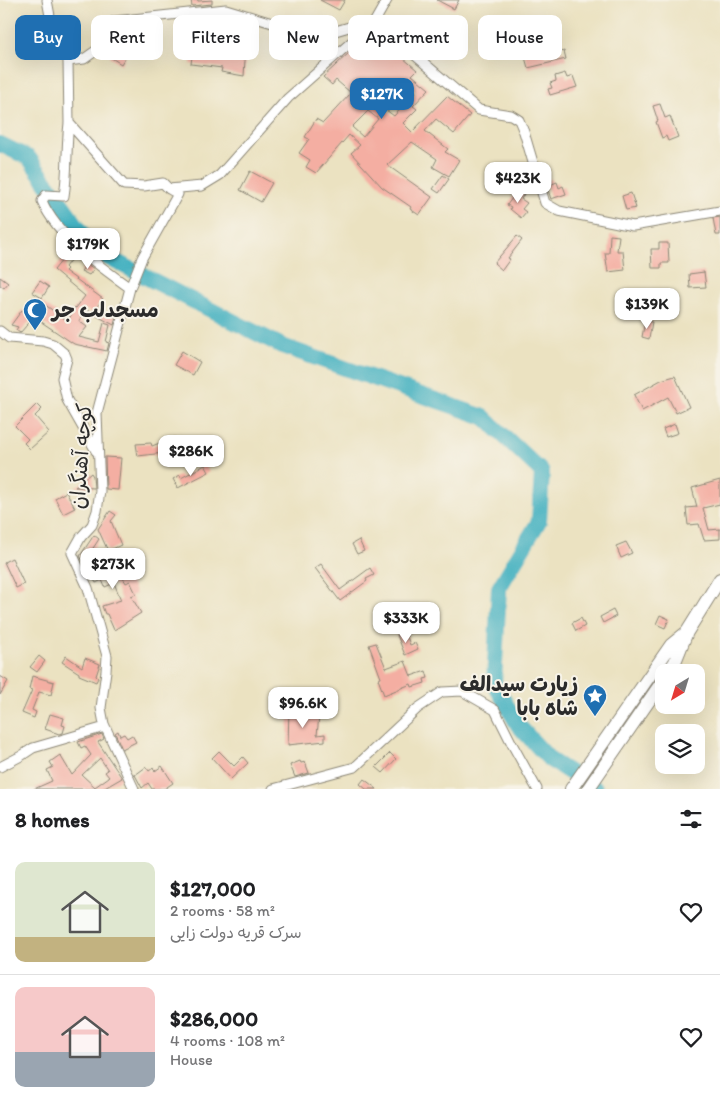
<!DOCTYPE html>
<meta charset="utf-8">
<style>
body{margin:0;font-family:Itim,"Playpen Sans Arabic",sans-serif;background:#f2f2f2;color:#202124;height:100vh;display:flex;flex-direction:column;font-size:19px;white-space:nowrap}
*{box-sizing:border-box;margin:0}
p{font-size:16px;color:#757577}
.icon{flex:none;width:28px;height:28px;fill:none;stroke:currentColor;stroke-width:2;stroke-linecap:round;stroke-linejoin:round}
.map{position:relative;height:789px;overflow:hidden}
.panel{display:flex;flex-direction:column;background:#fff;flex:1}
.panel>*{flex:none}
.top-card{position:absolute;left:15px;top:15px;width:690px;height:45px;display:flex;gap:10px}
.needle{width:32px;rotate:218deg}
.controls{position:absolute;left:655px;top:664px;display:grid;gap:10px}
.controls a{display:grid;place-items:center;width:50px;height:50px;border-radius:10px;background:#fff;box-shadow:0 5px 20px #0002;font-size:25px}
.price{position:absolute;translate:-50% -42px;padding:0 11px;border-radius:10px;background:#fff;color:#222;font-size:16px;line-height:32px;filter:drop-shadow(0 1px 2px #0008)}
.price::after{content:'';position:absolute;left:50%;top:30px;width:15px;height:11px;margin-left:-8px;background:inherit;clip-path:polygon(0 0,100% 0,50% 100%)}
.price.selected{background:#1f6fb2;color:#fff}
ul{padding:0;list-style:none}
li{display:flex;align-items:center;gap:15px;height:125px;padding:0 15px}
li+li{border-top:1px solid #e0e0e0}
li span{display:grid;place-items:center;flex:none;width:140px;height:100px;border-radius:10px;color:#555}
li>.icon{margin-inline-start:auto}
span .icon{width:60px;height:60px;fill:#fffc;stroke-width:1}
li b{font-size:21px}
h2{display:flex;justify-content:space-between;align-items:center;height:60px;padding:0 15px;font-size:21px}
.pill{padding:0 18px;border-radius:10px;background:#fff;box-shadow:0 5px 20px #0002;font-size:18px;line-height:45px}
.pill.selected{background:#1f6fb2;color:#fff}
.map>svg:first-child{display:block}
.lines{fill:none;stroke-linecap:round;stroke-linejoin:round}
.river{stroke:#42b0c0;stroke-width:16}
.building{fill:#f4aea2;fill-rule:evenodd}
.minor-casing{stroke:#8b8676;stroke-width:11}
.highway-casing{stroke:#8b8676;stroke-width:14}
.minor{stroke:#fff;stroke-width:9}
.highway{stroke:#fff;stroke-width:12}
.labels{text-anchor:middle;stroke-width:4;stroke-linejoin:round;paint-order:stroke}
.poi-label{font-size:21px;font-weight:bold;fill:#2b2b2b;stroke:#f7f3e8;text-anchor:start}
.street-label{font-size:21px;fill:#2b2b2b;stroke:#f7f3e8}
</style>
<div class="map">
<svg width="720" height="789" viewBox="0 0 720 789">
<rect width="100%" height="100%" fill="#f7f3e8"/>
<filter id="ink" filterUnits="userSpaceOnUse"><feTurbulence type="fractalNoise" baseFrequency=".02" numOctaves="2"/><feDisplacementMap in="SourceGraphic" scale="10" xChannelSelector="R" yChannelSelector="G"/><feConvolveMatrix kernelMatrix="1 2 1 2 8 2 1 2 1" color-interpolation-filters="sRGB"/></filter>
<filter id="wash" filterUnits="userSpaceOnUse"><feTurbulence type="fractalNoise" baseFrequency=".0096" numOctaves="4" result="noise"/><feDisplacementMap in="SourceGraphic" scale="20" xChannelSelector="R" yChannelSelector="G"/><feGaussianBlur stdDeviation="1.12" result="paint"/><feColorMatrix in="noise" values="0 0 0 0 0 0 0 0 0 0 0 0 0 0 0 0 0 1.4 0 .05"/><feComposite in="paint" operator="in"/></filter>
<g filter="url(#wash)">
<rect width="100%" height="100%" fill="#ebe2c1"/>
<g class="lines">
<!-- river -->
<path class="river" d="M 0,144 L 29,158 L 95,251 L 282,346 L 484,417 L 542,472 L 539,521 L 499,588 L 494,683 L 518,725 L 550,760 L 596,789"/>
</g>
<g id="blocks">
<!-- building -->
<path class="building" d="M 191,0 L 198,0 L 198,1 L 212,0 L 212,4 L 192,6 Z
M 320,0 L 345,0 L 339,10 Z
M 437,0 L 459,0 L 454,9 Z
M 373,31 L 377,34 L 370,44 L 380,52 L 383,48 L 392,55 L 395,51 L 417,70 L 412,75 L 429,89 L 413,106 L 417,109 L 403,123 L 412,132 L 447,96 L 470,115 L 454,134 L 436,119 L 425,131 L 448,149 L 445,152 L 459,160 L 449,176 L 433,167 L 437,159 L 412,142 L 387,165 L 432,197 L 419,215 L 410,209 L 411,207 L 382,187 L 351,153 L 360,145 L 349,135 L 316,173 L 306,167 L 310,160 L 299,153 L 309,139 L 305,137 L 316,119 L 323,123 L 351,93 L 336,80 L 332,85 L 323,77 L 350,52 L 352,53 L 358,44 ZM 401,77 L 413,86 L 411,88 L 416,92 L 394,116 L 378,104 ZM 368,111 L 378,119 L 363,137 L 352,127 Z
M 536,31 L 545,57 L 564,51 L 566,59 L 528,68 L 523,50 L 525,49 L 522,35 Z
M 115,49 L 126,56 L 121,64 L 110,57 Z
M 193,49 L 228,54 L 227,57 L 245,60 L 244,76 L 221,72 L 222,68 L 191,64 Z
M 565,73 L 567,78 L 573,76 L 577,87 L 550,95 L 548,89 L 552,88 L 550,83 L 556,81 L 555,76 Z
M 660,104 L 665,118 L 670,116 L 678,137 L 668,141 L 666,136 L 662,138 L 656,122 L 658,121 L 653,106 Z
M 250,171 L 272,183 L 261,202 L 240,190 Z
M 443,175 L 449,179 L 439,193 L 433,189 Z
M 551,179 L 552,184 L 557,182 L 559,188 L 563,186 L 566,194 L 551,199 L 545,181 Z
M 518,190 L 524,194 L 521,199 L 527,203 L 522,209 L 526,212 L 521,218 L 510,209 L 511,207 L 507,205 Z
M 631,193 L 636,208 L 626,210 L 622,196 Z
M 720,217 L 720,235 L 716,235 L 713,218 Z
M 610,235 L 619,236 L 617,251 L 623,251 L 625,270 L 608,272 L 605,253 L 609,253 Z
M 517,236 L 522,240 L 508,258 L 510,259 L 502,270 L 494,263 Z
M 659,243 L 668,243 L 669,263 L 661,263 L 661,268 L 652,268 L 651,249 L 659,249 Z
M 71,249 L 75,254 L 65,267 L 67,269 L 65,271 L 103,299 L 96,308 L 116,317 L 114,325 L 95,315 L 85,309 L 79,321 L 87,327 L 79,337 L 99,342 L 104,323 L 110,325 L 106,342 L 109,343 L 107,351 L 74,344 L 34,317 L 20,333 L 16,330 L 18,327 L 11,325 L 22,310 L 28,314 L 38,300 L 68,321 L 75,307 L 76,308 L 85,296 L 54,270 Z
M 87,264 L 94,269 L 89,275 L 81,271 Z
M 704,272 L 706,287 L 690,288 L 689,274 Z
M 0,277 L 8,283 L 4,288 L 0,285 Z
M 40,281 L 49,287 L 42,298 L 32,292 Z
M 645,321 L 652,322 L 649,339 L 642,337 Z
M 182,351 L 200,362 L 193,375 L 174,365 Z
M 675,376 L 689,407 L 676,413 L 668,397 L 642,411 L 634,395 L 661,380 Z
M 37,404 L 42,409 L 35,416 L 49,432 L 30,449 L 24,443 L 28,439 L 15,426 Z
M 675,424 L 678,433 L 666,437 L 663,429 Z
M 175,437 L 182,457 L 168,463 L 164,453 L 138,456 L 136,444 L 151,443 L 152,446 Z
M 105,457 L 121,458 L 118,490 L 106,489 Z
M 205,465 L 209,472 L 178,488 L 173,479 L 180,475 L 181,478 Z
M 91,473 L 93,476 L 94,488 L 75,487 L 85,481 L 84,479 Z
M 720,480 L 720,504 L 703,508 L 709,530 L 720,529 L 720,539 L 704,540 L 699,524 L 688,525 L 686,508 L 697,507 L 692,488 Z
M 66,492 L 75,508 L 63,514 L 55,498 Z
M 110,511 L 116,515 L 111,521 L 121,545 L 108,551 L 98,529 Z
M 94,535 L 99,539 L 88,556 L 95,568 L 101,565 L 103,569 L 109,566 L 115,575 L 120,573 L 126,583 L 130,581 L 136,594 L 131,596 L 141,613 L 114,630 L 107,614 L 105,614 L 102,606 L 121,600 L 114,583 L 105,587 L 102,580 L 96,583 L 80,556 Z
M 359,540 L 364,551 L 357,554 L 352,544 Z
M 626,542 L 632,553 L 621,558 L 616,546 Z
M 12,558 L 24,584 L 16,588 L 4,562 Z
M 321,564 L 340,590 L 370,568 L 374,575 L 366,579 L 367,581 L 340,601 L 315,568 Z
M 613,610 L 616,616 L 603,623 L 600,617 Z
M 660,615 L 669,619 L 665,628 L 656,624 Z
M 581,618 L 585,626 L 576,631 L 572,623 Z
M 405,631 L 410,645 L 415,643 L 418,649 L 405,655 L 397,635 Z
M 376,643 L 386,668 L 405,661 L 411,676 L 426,671 L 428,678 L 424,679 L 425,683 L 412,687 L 411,684 L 384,695 L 378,679 L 381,678 L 369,645 Z
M 39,656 L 45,661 L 37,672 L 30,667 Z
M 66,656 L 82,667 L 85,658 L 100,664 L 96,676 L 98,678 L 96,682 L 79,675 L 79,673 L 62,662 Z
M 0,676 L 8,681 L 0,695 Z
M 32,676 L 54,682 L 51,695 L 39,692 L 32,710 L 36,712 L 34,718 L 22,713 L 32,690 L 29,689 Z
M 289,709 L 309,719 L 309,715 L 319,716 L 317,735 L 325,734 L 325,741 L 288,745 Z
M 50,714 L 64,718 L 62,725 L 65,726 L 63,733 L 59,734 L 45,729 Z
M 118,731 L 120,736 L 124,734 L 127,738 L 132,735 L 136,742 L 122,749 L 115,733 Z
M 102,734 L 104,739 L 98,742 L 122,778 L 103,789 L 34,789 L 52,781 L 47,770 L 53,767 L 50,762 L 60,755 L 72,775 L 91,755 L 85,746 L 81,748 L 78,742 ZM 100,758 L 108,770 L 105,772 L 109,777 L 95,787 L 82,775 Z
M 219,751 L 234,766 L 243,757 L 248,763 L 231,779 L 212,758 Z
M 390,753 L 396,759 L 383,773 L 376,767 Z
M 300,761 L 301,763 L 305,762 L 309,773 L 295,777 L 290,765 Z
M 162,766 L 173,783 L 164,789 L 152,789 L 148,783 L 142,788 L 135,775 L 146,767 L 149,771 L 153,768 L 155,771 Z
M 364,779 L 377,789 L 366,789 L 360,784 Z"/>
</g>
</g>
<g filter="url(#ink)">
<use href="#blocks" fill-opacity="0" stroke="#8b8676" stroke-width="1"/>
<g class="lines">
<!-- minor casing -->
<g class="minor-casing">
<path id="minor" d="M 47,0 L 50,16 L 68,61 L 69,123
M 375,21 L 479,110 L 511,115 L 519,120 L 524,132 L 545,203 L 559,211 L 633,226 L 720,211
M 68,61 L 84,59 L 111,40 L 114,21 L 226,9 L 292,29 L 314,32 L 332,32 L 356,25 L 365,31
M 130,288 C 99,266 57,236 42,201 L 46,195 L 64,196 C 68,171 66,148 69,123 L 124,185 L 144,186 L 163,183 L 169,189 L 202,186 L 220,175 L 288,98 L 375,21 L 387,0
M 0,331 L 9,338 L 43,341 L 53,344 L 65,354 L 67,359 L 62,378 L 67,400 L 96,451
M 0,767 L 21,756 L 33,748 L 105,727
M 134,789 L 104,724 L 101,708 L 106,671 L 107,656 L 88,588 L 72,553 L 81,537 L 92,525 L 97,511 L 100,491 L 97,413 L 130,288 L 142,258 L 178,194 L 169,189
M 273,789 L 355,767 L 418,708 L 442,692 L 462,691 L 495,710 L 512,744 L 537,789"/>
</g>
<!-- highway casing -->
<g class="highway-casing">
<path id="highway" d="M 668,672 L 675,662 L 687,632 L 720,579
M 571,789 L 671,645 L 687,632
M 588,789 L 664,679"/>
</g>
<!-- minor -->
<use href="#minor" class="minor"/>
<!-- highway -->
<use href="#highway" class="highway"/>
</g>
</g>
<!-- icons -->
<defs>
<g id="mosque-pin" transform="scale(1.25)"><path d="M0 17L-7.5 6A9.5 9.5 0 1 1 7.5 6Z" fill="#1f6fb2" stroke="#f7f3e8"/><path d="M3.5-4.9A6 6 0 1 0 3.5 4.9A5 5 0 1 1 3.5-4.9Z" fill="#fff"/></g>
<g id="sight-pin" transform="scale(1.25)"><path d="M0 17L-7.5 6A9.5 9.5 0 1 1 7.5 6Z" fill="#1f6fb2" stroke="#f7f3e8"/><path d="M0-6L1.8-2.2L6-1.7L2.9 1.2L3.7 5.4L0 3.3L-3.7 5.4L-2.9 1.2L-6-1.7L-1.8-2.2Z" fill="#fff"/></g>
</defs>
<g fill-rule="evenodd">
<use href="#mosque-pin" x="35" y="310"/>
<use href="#sight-pin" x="595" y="696"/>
</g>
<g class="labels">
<!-- poi labels -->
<g class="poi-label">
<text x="52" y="317">مسجدلب جر</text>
<text x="578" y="691" text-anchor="end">زیارت سیدالف<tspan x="578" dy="24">شاه بابا</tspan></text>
</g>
<!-- street labels -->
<g class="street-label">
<text transform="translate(81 456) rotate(-86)" y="7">کوچه آهنگران</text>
</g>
</g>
</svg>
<div class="controls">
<a><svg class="needle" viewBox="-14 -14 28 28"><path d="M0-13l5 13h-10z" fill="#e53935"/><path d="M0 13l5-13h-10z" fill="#757577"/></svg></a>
<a><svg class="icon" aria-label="layers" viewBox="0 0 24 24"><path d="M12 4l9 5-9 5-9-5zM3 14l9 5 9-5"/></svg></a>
</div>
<b class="price selected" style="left:382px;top:120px">$127K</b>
<b class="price" style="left:518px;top:204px">$423K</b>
<b class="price" style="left:88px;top:270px">$179K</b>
<b class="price" style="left:647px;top:330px">$139K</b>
<b class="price" style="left:191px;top:477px">$286K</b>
<b class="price" style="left:113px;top:590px">$273K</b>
<b class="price" style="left:406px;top:644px">$333K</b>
<b class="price" style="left:303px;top:729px">$96.6K</b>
<div class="top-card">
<a class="pill selected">Buy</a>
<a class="pill">Rent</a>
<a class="pill">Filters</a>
<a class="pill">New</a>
<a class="pill">Apartment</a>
<a class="pill">House</a>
</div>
</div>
<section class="panel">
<h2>8 homes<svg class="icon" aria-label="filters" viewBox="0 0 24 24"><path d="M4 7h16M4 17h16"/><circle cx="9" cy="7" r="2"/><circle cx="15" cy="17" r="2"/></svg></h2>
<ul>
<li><span style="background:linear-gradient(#dfe7d0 75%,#c2b280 0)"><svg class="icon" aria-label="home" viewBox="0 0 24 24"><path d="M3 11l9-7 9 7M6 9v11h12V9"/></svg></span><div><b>$127,000</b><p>2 rooms · 58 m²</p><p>سرک قریه دولت زایی</p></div><svg class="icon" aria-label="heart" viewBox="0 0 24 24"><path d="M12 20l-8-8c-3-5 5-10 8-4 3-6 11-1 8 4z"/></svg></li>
<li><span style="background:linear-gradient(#f6c9c9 65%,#9aa5b1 0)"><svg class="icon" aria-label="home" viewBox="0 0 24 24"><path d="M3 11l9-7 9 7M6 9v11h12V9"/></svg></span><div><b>$286,000</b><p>4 rooms · 108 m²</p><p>House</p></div><svg class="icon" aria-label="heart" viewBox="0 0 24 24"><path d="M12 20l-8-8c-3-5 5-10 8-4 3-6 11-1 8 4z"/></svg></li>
</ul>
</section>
